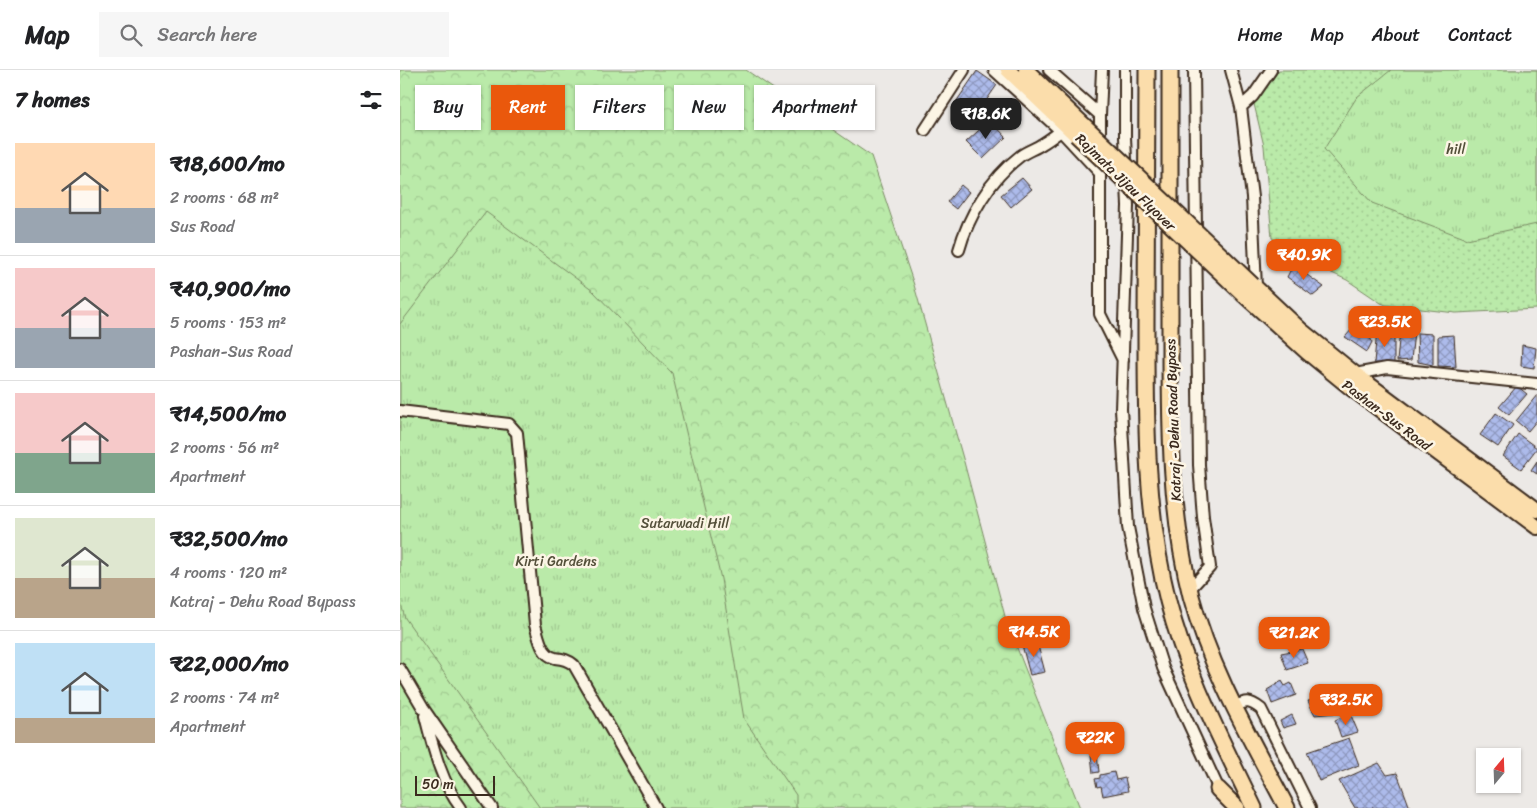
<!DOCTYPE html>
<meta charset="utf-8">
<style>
body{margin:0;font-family:Sriracha,sans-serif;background:#f6f6f6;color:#202124;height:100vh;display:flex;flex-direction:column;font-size:19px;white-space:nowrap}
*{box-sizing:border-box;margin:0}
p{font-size:16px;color:#757577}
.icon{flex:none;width:28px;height:28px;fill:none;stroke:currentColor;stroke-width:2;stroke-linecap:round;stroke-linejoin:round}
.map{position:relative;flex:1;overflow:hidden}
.panel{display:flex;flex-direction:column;background:#fff;width:400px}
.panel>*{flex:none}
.guide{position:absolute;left:15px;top:15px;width:475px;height:45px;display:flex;gap:10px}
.needle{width:32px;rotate:19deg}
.buttons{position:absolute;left:1076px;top:678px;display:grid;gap:10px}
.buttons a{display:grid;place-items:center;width:45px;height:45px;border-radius:0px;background:#fff;box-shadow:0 1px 4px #0004;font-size:25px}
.scale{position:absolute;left:15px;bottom:12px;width:80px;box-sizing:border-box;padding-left:5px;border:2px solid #3b2a1e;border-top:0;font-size:14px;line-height:18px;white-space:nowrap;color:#3b2a1e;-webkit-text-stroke:4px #fcf5e5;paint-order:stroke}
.price{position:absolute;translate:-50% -42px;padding:0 11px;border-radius:10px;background:#ea580c;color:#fff;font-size:16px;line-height:32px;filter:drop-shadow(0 1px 2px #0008)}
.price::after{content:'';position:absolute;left:50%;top:30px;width:15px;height:11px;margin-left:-8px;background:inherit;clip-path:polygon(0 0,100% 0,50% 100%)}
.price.selected{background:#222;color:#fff}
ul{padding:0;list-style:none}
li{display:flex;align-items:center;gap:15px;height:125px;padding:0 15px}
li+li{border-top:1px solid #e0e0e0}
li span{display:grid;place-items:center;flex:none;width:140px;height:100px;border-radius:0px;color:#555}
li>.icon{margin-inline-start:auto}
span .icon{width:60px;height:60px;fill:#fffc;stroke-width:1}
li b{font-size:21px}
h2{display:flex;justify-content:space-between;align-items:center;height:60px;padding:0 15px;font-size:21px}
.tag{padding:0 18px;border-radius:0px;background:#fff;box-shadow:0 1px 4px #0004;font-size:18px;line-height:45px}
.tag.selected{background:#ea580c;color:#fff}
header{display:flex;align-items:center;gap:30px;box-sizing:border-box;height:70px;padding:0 25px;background:#fff;border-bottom:1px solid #e0e0e0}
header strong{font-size:24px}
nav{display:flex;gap:28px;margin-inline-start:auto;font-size:18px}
.search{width:350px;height:45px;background:#f6f6f6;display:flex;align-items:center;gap:12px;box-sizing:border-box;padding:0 18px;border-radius:0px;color:#757577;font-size:19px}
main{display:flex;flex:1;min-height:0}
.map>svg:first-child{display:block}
.grass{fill:url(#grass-dots);stroke:#7a8a64}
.forest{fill:url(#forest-crowns);stroke:#7a8a64}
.park{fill:url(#park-tufts);stroke:#7a8a64}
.building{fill:url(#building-cross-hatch);stroke:#3b2a1e}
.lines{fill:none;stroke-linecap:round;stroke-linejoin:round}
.minor-casing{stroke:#3b2a1e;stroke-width:14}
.major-casing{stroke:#3b2a1e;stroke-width:18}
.highway-casing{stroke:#3b2a1e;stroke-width:19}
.minor{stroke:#fcf5e5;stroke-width:10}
.major{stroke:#fbddab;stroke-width:14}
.highway{stroke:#fbddab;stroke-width:15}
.major-bridge-casing{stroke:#3b2a1e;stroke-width:18;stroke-linecap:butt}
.major-bridge{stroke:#fbddab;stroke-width:14}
.labels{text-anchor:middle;stroke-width:5;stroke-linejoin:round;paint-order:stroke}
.park-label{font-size:14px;fill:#54503a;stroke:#fcf5e5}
.street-label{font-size:14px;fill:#3b2a1e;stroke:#fcf5e5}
</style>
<header>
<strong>Map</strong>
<div class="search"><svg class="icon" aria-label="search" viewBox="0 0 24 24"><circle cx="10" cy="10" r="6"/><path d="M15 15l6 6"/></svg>Search here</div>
<nav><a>Home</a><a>Map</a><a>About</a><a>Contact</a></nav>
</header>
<main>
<section class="panel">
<h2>7 homes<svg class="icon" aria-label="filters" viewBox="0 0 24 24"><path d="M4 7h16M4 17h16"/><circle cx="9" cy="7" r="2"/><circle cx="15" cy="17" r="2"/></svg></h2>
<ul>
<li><span style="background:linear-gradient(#ffd9b3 65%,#9aa5b1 0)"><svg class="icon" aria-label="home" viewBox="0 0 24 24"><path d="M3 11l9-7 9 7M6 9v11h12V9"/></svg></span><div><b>₹18,600/mo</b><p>2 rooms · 68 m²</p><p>Sus Road</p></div></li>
<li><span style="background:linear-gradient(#f6c9c9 60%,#9aa5b1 0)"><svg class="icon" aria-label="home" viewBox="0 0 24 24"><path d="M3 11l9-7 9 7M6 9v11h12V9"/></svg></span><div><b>₹40,900/mo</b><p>5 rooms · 153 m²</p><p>Pashan-Sus Road</p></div></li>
<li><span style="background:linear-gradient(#f6c9c9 60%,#7fa58c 0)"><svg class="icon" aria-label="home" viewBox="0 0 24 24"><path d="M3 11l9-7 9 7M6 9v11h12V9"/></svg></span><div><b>₹14,500/mo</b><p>2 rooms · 56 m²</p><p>Apartment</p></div></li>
<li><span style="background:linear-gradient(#dfe7d0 60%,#b9a48a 0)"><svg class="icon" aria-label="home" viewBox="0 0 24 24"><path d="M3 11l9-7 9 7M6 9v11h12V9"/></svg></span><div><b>₹32,500/mo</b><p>4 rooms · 120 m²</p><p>Katraj - Dehu Road Bypass</p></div></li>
<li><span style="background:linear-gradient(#bfe0f5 75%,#b9a48a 0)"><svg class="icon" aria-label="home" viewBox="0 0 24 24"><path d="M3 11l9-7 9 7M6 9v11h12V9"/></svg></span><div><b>₹22,000/mo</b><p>2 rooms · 74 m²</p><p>Apartment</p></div></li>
</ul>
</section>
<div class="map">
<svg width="1137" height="738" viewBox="0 0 1137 738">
<defs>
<pattern id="grass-dots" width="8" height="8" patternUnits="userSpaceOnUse" patternTransform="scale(1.25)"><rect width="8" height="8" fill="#baeaa9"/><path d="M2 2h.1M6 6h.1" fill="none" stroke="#a1c991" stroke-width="1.8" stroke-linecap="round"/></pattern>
<pattern id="forest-crowns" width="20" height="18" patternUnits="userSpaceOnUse" patternTransform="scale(1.25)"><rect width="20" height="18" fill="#baeaa9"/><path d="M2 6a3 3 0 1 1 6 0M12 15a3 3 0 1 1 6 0" fill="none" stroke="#a1c991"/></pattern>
<pattern id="park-tufts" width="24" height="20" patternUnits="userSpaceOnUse" patternTransform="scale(1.25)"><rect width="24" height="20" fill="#baeaa9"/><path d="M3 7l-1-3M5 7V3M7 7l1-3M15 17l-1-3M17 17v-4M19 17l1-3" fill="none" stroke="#a1c991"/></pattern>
<pattern id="building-cross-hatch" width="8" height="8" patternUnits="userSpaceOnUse" patternTransform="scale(1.25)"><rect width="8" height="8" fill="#adbbeb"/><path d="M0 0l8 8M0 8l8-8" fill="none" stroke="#8e98be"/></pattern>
</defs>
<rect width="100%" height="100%" fill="#ece9e6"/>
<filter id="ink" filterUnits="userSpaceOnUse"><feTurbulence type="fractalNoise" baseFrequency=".02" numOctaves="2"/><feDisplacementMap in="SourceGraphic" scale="10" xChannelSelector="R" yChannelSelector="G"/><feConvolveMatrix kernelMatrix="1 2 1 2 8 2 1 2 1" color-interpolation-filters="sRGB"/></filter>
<g filter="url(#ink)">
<!-- grass -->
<path class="grass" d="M 879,0 L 1137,0 L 1137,239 L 1056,243 L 986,235 L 981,233 L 947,210 L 910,193 L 872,168 L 864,76 L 854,34 Z"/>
<!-- forest -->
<path class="forest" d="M 0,0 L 346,0 L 471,86 L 514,215 L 564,392 L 606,550 L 680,738 L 0,738 Z"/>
<!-- park -->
<path class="park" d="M 991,0 L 1137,0 L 1137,154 L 1067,169 L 972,133 L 924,79 L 957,27 Z
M 86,142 L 193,221 L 272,303 L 321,509 L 344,649 L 396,725 L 396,738 L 140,738 L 5,548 L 0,531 L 0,254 Z"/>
<!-- building -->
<path class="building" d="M 577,1 L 597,15 L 572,51 L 552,38 Z
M 590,50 L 606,67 L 583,89 L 566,72 Z
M 622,108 L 632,119 L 611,137 L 601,125 Z
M 561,115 L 569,122 L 556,139 L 547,132 Z
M 893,195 L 924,217 L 913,226 L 887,207 Z
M 954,257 L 967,259 L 972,272 L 967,282 L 945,267 Z
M 977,260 L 994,262 L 994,294 L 974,293 Z
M 1000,260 L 1014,262 L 1011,290 L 997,291 Z
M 1017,263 L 1033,264 L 1033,295 L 1018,292 Z
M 1054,265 L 1056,297 L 1038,296 L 1038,266 Z
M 1122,275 L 1136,278 L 1134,298 L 1121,296 Z
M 1117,316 L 1127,324 L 1109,345 L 1099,337 Z
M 1137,325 L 1137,350 L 1128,361 L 1116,351 Z
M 1096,343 L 1113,355 L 1098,377 L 1080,365 Z
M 1118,364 L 1137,378 L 1121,399 L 1103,386 Z
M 1137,391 L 1137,404 L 1131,400 Z
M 637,572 L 645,602 L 630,605 L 622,575 Z
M 902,579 L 908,593 L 887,600 L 881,583 Z
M 882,611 L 885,616 L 891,613 L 896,625 L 872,634 L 867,620 Z
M 929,627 L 934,643 L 915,645 L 908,631 Z
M 950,643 L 958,662 L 941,667 L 935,650 Z
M 892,645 L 896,654 L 883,658 L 880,651 Z
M 949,668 L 959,695 L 919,711 L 907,682 Z
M 697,684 L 699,702 L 693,703 L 691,685 Z
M 979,693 L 987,705 L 997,703 L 1010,738 L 955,738 L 939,711 Z
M 714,702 L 716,710 L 725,708 L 728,721 L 703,726 L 701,716 L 697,717 L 695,709 L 700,708 L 700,705 Z"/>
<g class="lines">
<!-- minor casing -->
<g class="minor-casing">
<path id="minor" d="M 594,0 L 661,61 L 700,103
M 649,0 L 700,45
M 702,0 L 700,45 L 700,244 L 723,290
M 725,0 L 725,67 L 728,136 L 721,339 L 728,457 L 744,538 L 763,598 L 821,724
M 831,0 L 841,37 L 844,62 L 852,127 L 856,218
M 841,37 L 853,26 L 871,0
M 525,60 L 564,0
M 559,180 C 568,147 590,109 619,87 C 626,81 635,79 642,74 C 649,70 655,65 661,61
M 955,304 L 987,298 L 1137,314
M 0,341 L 109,354 L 117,363 L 135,555 C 139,567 141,585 155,588 C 163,589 168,590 174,595 L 256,738
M 790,519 L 810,497 L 803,447 L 799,395 L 794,0
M 0,599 L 23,638 L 92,738
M 834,636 C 847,631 849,630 861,639 L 910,738
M 25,646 C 33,677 41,712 61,738"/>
</g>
<!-- major casing -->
<g class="major-casing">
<path id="major" d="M 608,0 L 676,65
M 626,0 L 684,55
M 853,215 L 902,261 L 955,304 L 1137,440
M 844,225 L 907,282 L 951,318 L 1137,457"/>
</g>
<!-- highway casing -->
<g class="highway-casing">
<path id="highway" d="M 747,0 C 746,85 746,170 746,255 C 746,348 745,440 768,531 C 786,603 822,671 854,738
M 770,0 C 770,87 770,173 770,260 C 770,349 769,439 791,526 C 811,602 851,669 887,738
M 818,719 L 837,738"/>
</g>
<!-- minor -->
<use href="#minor" class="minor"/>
<!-- major -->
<use href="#major" class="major"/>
<!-- highway -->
<use href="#highway" class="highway"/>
<!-- major-bridge casing -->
<g class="major-bridge-casing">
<path id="major-bridge" d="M 684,55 L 853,215
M 676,65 L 844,225"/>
</g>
<!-- major-bridge -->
<use href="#major-bridge" class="major-bridge"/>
</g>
</g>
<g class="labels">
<!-- park labels -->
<g class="park-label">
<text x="1056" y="84">hill</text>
<text x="285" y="458">Sutarwadi Hill</text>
<text x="156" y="496">Kirti Gardens</text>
</g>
<!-- street labels -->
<g class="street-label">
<text transform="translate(726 112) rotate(44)" y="5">Rajmata Jijau Flyover</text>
<text transform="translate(987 345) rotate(37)" y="5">Pashan-Sus Road</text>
<text transform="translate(773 350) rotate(-92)" y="5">Katraj - Dehu Road Bypass</text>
</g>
</g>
</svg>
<div class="buttons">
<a><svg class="needle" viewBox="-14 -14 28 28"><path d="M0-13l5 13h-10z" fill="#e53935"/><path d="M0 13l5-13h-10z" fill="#757577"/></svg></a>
</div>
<div class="scale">50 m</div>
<b class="price selected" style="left:586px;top:70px">₹18.6K</b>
<b class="price" style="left:904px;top:211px">₹40.9K</b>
<b class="price" style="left:985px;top:278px">₹23.5K</b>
<b class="price" style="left:634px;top:588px">₹14.5K</b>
<b class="price" style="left:894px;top:589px">₹21.2K</b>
<b class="price" style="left:946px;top:656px">₹32.5K</b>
<b class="price" style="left:695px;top:694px">₹22K</b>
<div class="guide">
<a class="tag">Buy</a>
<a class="tag selected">Rent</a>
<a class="tag">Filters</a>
<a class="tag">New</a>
<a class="tag">Apartment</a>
</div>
</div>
</main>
